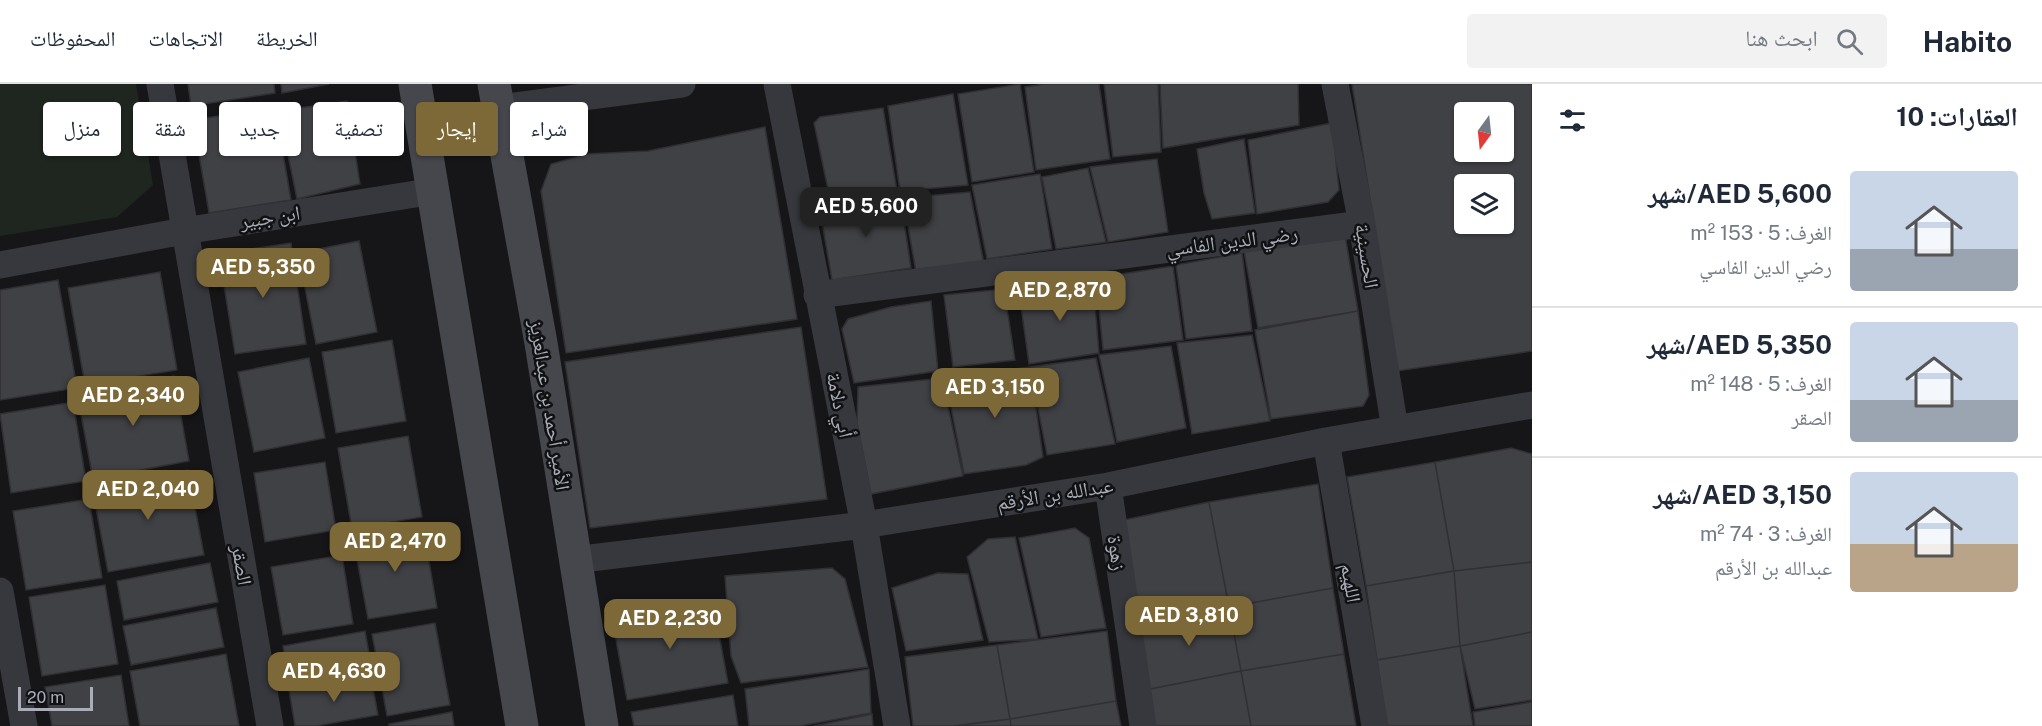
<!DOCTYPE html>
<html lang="ar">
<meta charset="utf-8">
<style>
body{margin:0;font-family:"Public Sans","Noto Naskh Arabic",sans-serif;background:#f2f2f3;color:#1f2937;direction:rtl;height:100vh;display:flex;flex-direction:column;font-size:22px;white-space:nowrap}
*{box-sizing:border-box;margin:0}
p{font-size:20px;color:#747a83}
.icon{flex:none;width:33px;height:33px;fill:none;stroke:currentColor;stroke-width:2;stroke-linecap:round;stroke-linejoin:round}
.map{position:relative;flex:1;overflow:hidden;direction:ltr}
.details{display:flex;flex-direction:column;background:#fff;width:510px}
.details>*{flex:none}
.banner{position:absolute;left:18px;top:18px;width:570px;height:54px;direction:rtl;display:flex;gap:12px}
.needle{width:39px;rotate:195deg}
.controls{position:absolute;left:1454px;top:18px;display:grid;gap:12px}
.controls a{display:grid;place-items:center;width:60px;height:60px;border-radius:6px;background:#fff;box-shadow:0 2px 4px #0004;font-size:30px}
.scale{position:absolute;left:18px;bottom:15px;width:75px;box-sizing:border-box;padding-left:6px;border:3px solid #a8adb8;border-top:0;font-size:16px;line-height:21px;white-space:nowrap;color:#a8adb8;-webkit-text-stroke:4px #111113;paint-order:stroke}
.price{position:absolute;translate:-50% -51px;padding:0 14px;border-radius:12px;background:#7d6937;color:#fff;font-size:20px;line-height:39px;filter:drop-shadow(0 2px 3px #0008)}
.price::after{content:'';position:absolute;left:50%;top:36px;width:18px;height:14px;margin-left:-9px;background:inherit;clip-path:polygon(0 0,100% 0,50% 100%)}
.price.current{background:#222;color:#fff}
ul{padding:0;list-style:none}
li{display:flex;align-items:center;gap:18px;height:150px;padding:0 24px}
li+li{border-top:2px solid #e0e1e3}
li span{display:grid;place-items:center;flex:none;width:168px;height:120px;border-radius:6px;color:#555}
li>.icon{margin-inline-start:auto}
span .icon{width:72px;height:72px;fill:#fffc;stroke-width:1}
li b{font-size:26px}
h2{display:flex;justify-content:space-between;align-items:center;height:72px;padding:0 24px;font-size:26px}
.tag{padding:0 21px;border-radius:6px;background:#fff;box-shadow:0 2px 4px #0004;font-size:21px;line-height:54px}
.tag.current{background:#7d6937;color:#fff}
header{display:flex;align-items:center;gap:36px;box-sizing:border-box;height:84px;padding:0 30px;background:#fff;border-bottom:2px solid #e0e1e3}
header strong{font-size:28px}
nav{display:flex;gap:33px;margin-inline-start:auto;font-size:21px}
.search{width:420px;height:54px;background:#f2f2f3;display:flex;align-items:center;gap:15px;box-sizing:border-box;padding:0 21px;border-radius:6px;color:#747a83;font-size:22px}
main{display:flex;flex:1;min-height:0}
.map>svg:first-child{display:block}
.green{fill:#1e261f}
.building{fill:#404145;stroke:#303034;stroke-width:1.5;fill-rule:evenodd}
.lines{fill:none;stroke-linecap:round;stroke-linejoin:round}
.street{stroke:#37383d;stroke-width:27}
.secondary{stroke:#45474d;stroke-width:33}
.labels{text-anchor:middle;stroke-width:5;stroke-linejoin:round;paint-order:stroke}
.street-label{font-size:20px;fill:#a8adb8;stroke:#111113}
</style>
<header>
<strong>Habito</strong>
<div class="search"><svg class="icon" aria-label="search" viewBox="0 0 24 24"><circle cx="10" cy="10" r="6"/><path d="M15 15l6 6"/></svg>ابحث هنا</div>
<nav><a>الخريطة</a><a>الاتجاهات</a><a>المحفوظات</a></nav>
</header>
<main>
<section class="details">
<h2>العقارات: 10<svg class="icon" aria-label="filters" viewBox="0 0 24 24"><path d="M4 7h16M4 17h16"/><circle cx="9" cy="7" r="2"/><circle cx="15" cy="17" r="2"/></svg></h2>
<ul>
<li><span style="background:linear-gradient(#c9d6e8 65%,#9aa5b1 0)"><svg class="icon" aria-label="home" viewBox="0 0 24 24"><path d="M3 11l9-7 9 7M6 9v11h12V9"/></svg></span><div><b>AED 5,600/شهر</b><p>الغرف: 5 · 153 m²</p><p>رضي الدين الفاسي</p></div></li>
<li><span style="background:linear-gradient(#c9d6e8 65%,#9aa5b1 0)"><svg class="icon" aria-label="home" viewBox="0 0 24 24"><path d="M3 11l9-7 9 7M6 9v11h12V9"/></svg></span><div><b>AED 5,350/شهر</b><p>الغرف: 5 · 148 m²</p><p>الصقر</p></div></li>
<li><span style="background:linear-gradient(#c9d6e8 60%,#b9a48a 0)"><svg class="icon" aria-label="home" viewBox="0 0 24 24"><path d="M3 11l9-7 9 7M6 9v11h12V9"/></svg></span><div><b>AED 3,150/شهر</b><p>الغرف: 3 · 74 m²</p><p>عبدالله بن الأرقم</p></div></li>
</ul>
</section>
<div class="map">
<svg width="1532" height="642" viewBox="0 0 1532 642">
<rect width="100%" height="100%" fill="#161618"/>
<!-- green -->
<path class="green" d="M 0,0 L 136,0 L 153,101 L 117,133 L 0,152 Z"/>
<!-- building -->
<path class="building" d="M 188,0 L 274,0 L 275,9 L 191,22 Z
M 281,0 L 329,0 L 282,9 Z
M 1020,0 L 1034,88 L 972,98 L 958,10 Z
M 1044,0 L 1099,0 L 1110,75 L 1036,86 L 1025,3 Z
M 1104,0 L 1158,0 L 1161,68 L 1113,73 Z
M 1160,0 L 1298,0 L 1299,41 L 1163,64 Z
M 1352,0 L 1532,0 L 1532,267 L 1397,287 ZM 1464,28 L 1503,28 L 1503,68 L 1464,68 ZM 1464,100 L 1503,100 L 1503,140 L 1464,140 Z
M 953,10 L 968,101 L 900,107 L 888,22 Z
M 347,17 L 360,100 L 297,115 L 279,27 Z
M 275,23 L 291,116 L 209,129 L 193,36 Z
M 883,24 L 897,107 L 830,115 L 814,39 L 820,33 Z
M 1332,39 L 1339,106 L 1328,118 L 1257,130 L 1248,56 Z
M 765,43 L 797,235 L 566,269 L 541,107 L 551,80 L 587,70 L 648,67 Z
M 1244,55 L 1255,129 L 1212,135 L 1204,109 L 1197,65 Z
M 1157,75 L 1168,148 L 1108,158 L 1090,83 Z
M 1088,84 L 1106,158 L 1056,165 L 1042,93 Z
M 1040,90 L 1052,165 L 987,175 L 972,101 Z
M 970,108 L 984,180 L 916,188 L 903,114 Z
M 900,111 L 911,184 L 832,196 L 822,138 L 828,125 Z
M 1345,151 L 1358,227 L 1258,244 L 1244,167 Z
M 359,157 L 377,248 L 316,260 L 298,169 Z
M 291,159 L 306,260 L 235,270 L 221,183 L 231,168 Z
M 1242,169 L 1252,247 L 1186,255 L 1176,181 Z
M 1173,182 L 1183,256 L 1103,266 L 1096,194 Z
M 160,188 L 177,286 L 85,301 L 68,204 Z
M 58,196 L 77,304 L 0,316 L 0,206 Z
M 1093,197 L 1099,269 L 1029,280 L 1019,208 Z
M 1004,205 L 1015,276 L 953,283 L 944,211 Z
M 931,217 L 938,287 L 854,299 L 842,245 L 848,235 L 891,223 Z
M 1358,227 L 1369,311 L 1363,322 L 1271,335 L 1255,246 Z
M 801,243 L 827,415 L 590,444 L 565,278 Z
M 1252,251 L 1270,337 L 1192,350 L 1177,259 Z
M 392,256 L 406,337 L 336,349 L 322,268 Z
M 1171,262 L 1186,344 L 1117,358 L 1099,271 Z
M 309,274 L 325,354 L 254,368 L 238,288 Z
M 1096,274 L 1115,360 L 1047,371 L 1030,283 Z
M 1030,283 L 1043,373 L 1026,381 L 964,390 L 945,293 Z
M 174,292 L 189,377 L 93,395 L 77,309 Z
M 942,294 L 963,392 L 871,410 L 857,339 L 858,303 Z
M 73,318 L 86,397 L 11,409 L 0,330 Z
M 408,352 L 422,433 L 352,445 L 338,364 Z
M 1511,364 L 1532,370 L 1532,478 L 1454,487 L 1435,378 Z
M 325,378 L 336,446 L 265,458 L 254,389 Z
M 1435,378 L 1454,487 L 1366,502 L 1347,393 Z
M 188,386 L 204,471 L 108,488 L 92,403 Z
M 1318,400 L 1333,504 L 1229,523 L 1209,418 Z
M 89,415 L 102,494 L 26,506 L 13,427 Z
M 1209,418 L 1229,523 L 1138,537 L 1119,437 Z
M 423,442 L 437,524 L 368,535 L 353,454 Z
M 1075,444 L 1089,454 L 1106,544 L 1041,553 L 1019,454 Z
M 1015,453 L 1038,555 L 989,558 L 967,473 L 988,455 Z
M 342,471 L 353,540 L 283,551 L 271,483 Z
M 1532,478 L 1532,548 L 1460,562 L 1454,487 Z
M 210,479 L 218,518 L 124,536 L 117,497 Z
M 832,484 L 845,495 L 868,583 L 741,599 L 731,572 L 725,492 Z
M 1454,487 L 1460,562 L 1377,576 L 1366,502 Z
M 938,489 L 968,490 L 983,556 L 906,567 L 892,504 Z
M 105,501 L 118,580 L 42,592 L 29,513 Z
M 1333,504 L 1344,570 L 1241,587 L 1229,523 Z
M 713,517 L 728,599 L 627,616 L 612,534 Z
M 1229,523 L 1241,587 L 1150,605 L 1138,537 Z
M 216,524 L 224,563 L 131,581 L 123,542 Z
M 435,539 L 450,621 L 387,632 L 372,550 Z
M 365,547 L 372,586 L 289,601 L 283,562 Z
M 1107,547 L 1116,617 L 1010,635 L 997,561 Z
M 1532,548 L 1532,616 L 1475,625 L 1460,562 Z
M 997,561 L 1010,635 L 953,642 L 913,642 L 905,573 Z
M 1460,562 L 1473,642 L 1387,642 L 1377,576 Z
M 226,570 L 239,642 L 140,642 L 130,587 Z
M 1344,570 L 1356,642 L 1251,642 L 1241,587 Z
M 869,585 L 871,629 L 800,642 L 749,642 L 745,605 Z
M 1241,587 L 1251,642 L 1153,642 L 1150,605 Z
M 121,591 L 129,642 L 52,642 L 45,603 Z
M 371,593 L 378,631 L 316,642 L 295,642 L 289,606 Z
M 733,611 L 738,642 L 634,642 L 631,628 Z
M 1116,617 L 1121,642 L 1011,642 L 1010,635 Z
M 1532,618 L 1532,642 L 1475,642 L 1473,628 Z
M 452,628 L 454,642 L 389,642 L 389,640 Z
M 872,630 L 873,642 L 814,642 Z
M 1010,635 L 1011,642 L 955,642 Z"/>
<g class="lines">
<!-- street -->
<path class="street" d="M 160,0 L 270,642
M 777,0 L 864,441 L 897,642
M 1335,0 L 1362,140 L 1395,345
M 499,24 L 682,0
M 0,181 L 184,147 L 434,107
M 817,211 L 1362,140
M 1326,357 L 1375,642
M 1108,402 L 1143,642
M 574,476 L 864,441 L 1108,402 L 1326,357 L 1532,321
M 0,507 L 24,642"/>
<!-- secondary -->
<path class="secondary" d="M 415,0 L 522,642
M 494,0 L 541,259 L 602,642"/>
</g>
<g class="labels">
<!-- street labels -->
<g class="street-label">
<text transform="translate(270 133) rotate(-9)" y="7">ابن جبير</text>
<text transform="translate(1232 157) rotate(-7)" y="7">رضي الدين الفاسي</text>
<text transform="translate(1367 172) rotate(81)" y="7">الحسينية</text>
<text transform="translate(550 321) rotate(81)" y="7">الأمير أحمد بن عبدالعزيز</text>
<text transform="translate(840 321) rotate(78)" y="7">أبي دلامة</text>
<text transform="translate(1055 410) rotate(-9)" y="7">عبدالله بن الأرقم</text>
<text transform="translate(1117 469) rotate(82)" y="7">زهوة</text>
<text transform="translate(242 481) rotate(80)" y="7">الصقر</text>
<text transform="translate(1351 499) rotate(80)" y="7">اللهيم</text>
</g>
</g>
</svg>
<div class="controls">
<a><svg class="needle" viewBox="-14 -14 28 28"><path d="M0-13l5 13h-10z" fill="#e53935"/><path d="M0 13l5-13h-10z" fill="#747a83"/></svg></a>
<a><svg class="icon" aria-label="layers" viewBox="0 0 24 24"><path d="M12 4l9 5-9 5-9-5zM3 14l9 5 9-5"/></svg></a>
</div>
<div class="scale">20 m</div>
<b class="price current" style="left:866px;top:154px">AED 5,600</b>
<b class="price" style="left:263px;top:215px">AED 5,350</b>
<b class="price" style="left:1060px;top:238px">AED 2,870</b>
<b class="price" style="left:995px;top:335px">AED 3,150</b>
<b class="price" style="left:133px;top:343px">AED 2,340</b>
<b class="price" style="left:148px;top:437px">AED 2,040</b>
<b class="price" style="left:395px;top:489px">AED 2,470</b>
<b class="price" style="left:1189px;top:563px">AED 3,810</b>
<b class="price" style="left:670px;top:566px">AED 2,230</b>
<b class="price" style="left:334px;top:619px">AED 4,630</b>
<div class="banner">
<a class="tag">شراء</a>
<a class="tag current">إيجار</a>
<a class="tag">تصفية</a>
<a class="tag">جديد</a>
<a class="tag">شقة</a>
<a class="tag">منزل</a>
</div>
</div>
</main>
